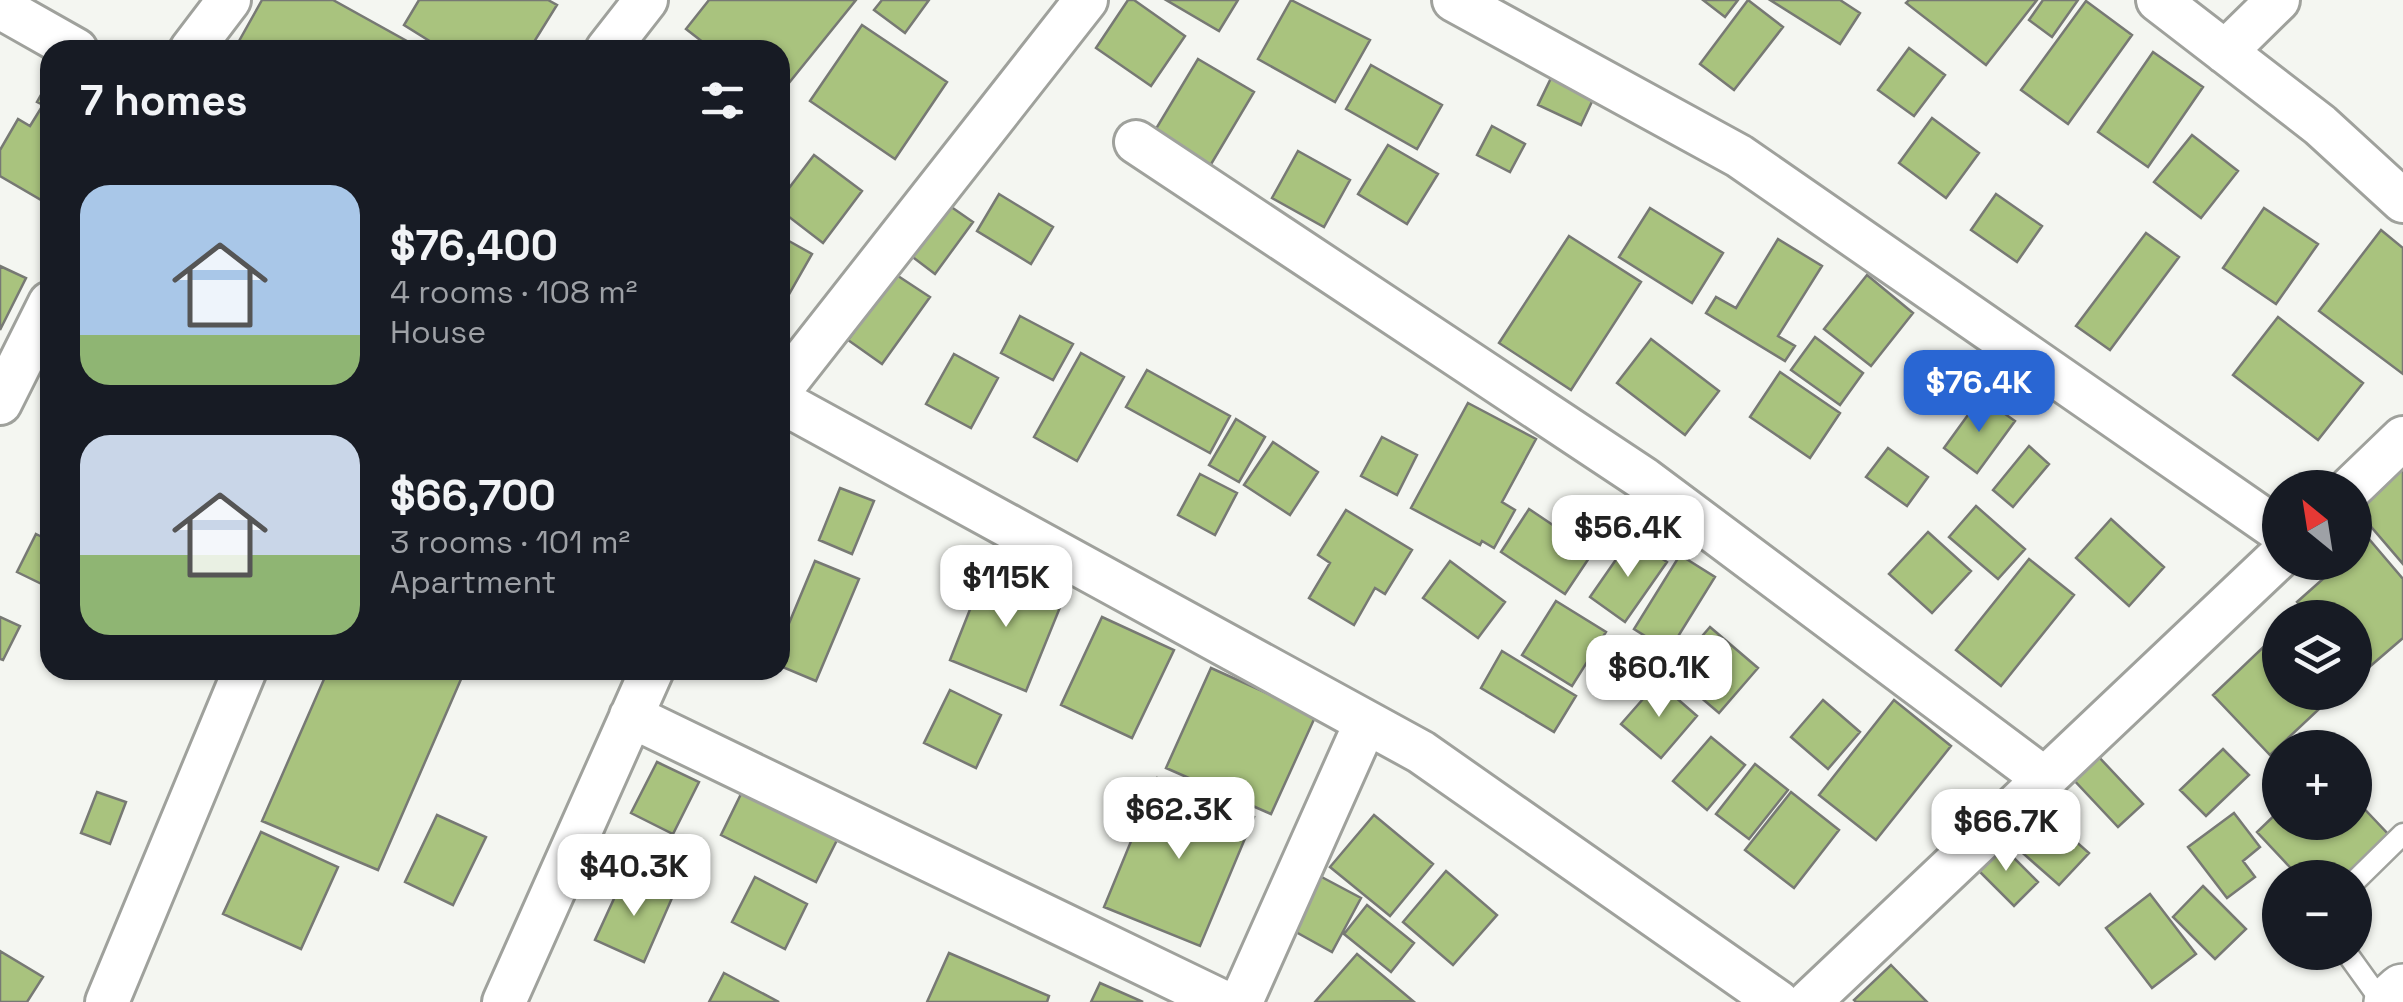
<!DOCTYPE html>
<meta charset="utf-8">
<style>
body{margin:0;font-family:"Space Grotesk",sans-serif;background:#20242c;color:#f1f3f6;height:100vh;display:flex;flex-direction:column;font-size:38px;white-space:nowrap}
*{box-sizing:border-box;margin:0}
p{font-size:32px;color:#9ea1a6}
.icon{flex:none;width:55px;height:55px;fill:none;stroke:currentColor;stroke-width:2;stroke-linecap:round;stroke-linejoin:round}
.map{position:relative;flex:1;overflow:hidden}
.drawer{position:absolute;left:40px;top:40px;width:750px;height:640px;display:flex;flex-direction:column;background:#171b24;border-radius:30px;box-shadow:0 2px 8px #0004}
.drawer>*{flex:none}
.needle{width:65px;rotate:330deg}
.tools{position:absolute;left:2262px;top:470px;display:grid;gap:20px}
.tools a{display:grid;place-items:center;width:110px;height:110px;border-radius:50%;background:#171b24;box-shadow:0 2px 8px #0004;font-size:50px}
.price{position:absolute;translate:-50% -85px;padding:0 22px;border-radius:20px;background:#fff;color:#222;font-size:32px;line-height:65px;filter:drop-shadow(0 2px 5px #0008)}
.price::after{content:'';position:absolute;left:50%;top:60px;width:30px;height:22px;margin-left:-15px;background:inherit;clip-path:polygon(0 0,100% 0,50% 100%)}
.price.on{background:#2966d3;color:#fff}
ul{padding:0;list-style:none}
li{display:flex;align-items:center;gap:30px;height:250px;padding:0 40px}
li span{display:grid;place-items:center;flex:none;width:280px;height:200px;border-radius:30px;color:#555}
li>.icon{margin-inline-start:auto}
span .icon{width:120px;height:120px;fill:#fffc;stroke-width:1}
li b{font-size:42px}
h2{display:flex;justify-content:space-between;align-items:center;height:120px;padding:0 40px;font-size:42px}
.map>svg:first-child{display:block}
.building{fill:#a9c37e;stroke:#777974;stroke-width:2.5}
.lines{fill:none;stroke-linecap:round;stroke-linejoin:round}
.lane-casing{stroke:#9fa19c;stroke-width:25}
.street-casing{stroke:#9fa19c;stroke-width:48}
.highway-casing{stroke:#9fa19c;stroke-width:60}
.lane{stroke:#fff;stroke-width:20}
.street{stroke:#fff;stroke-width:42}
.highway{stroke:#fff;stroke-width:55}
</style>
<div class="map">
<svg width="2403" height="1002" viewBox="0 0 2403 1002">
<rect width="100%" height="100%" fill="#f4f6f1"/>
<!-- building -->
<path class="building" d="M 262,0 L 333,0 L 423,50 L 234,50 Z
M 419,0 L 548,0 L 557,5 L 529,50 L 444,50 L 404,25 Z
M 709,0 L 856,0 L 780,94 L 780,50 L 713,50 L 686,29 Z
M 882,0 L 929,0 L 905,33 L 874,10 Z
M 1128,0 L 1134,0 L 1185,36 L 1151,86 L 1096,48 Z
M 1166,0 L 1238,0 L 1219,31 Z
M 1291,0 L 1370,40 L 1335,102 L 1258,59 Z
M 1703,0 L 1738,0 L 1725,17 Z
M 1748,0 L 1783,27 L 1734,90 L 1700,64 Z
M 1770,0 L 1840,0 L 1860,13 L 1840,44 Z
M 1909,0 L 2037,0 L 1986,65 L 1906,3 Z
M 2043,0 L 2078,0 L 2052,37 L 2029,20 Z
M 2086,1 L 2132,35 L 2068,124 L 2021,90 Z
M 862,25 L 947,82 L 895,159 L 810,101 Z
M 1909,48 L 1945,75 L 1914,116 L 1878,90 Z
M 2153,52 L 2203,87 L 2148,167 L 2098,132 Z
M 1198,59 L 1254,92 L 1207,171 L 1151,137 Z
M 1371,65 L 1442,105 L 1417,149 L 1346,109 Z
M 1554,72 L 1597,91 L 1581,125 L 1538,105 Z
M 50,79 L 50,201 L 48,204 L 0,176 L 0,150 L 18,119 L 30,126 L 43,105 L 37,102 Z
M 1932,118 L 1979,153 L 1946,198 L 1899,163 Z
M 1492,126 L 1525,144 L 1510,172 L 1477,155 Z
M 2192,135 L 2238,171 L 2201,218 L 2154,182 Z
M 1388,145 L 1438,174 L 1407,224 L 1358,194 Z
M 1298,151 L 1350,180 L 1324,227 L 1272,198 Z
M 814,155 L 862,191 L 823,243 L 780,210 L 780,200 Z
M 999,194 L 1053,227 L 1031,264 L 977,231 Z
M 1996,194 L 2042,226 L 2017,262 L 1971,230 Z
M 947,204 L 973,222 L 935,274 L 910,255 Z
M 1650,208 L 1723,253 L 1692,303 L 1619,257 Z
M 2264,208 L 2318,244 L 2276,304 L 2223,268 Z
M 2381,230 L 2403,248 L 2403,374 L 2319,311 Z
M 2146,233 L 2179,257 L 2110,350 L 2076,326 Z
M 780,236 L 812,254 L 780,310 Z
M 1569,236 L 1641,282 L 1571,390 L 1499,343 Z
M 1778,239 L 1822,266 L 1778,336 L 1795,346 L 1785,361 L 1706,313 L 1716,297 L 1736,308 Z
M 0,266 L 26,278 L 0,330 Z
M 895,274 L 930,297 L 882,364 L 848,340 Z
M 1867,275 L 1913,313 L 1871,366 L 1824,329 Z
M 1020,316 L 1073,344 L 1053,380 L 1001,353 Z
M 2278,317 L 2363,383 L 2318,440 L 2233,375 Z
M 1815,337 L 1863,373 L 1840,405 L 1791,370 Z
M 1651,339 L 1719,391 L 1685,435 L 1617,383 Z
M 1081,353 L 1124,377 L 1077,461 L 1034,437 Z
M 954,354 L 998,378 L 971,428 L 926,404 Z
M 1147,370 L 1230,416 L 1210,453 L 1126,407 Z
M 1780,372 L 1840,413 L 1810,458 L 1750,417 Z
M 1981,397 L 2015,421 L 1977,473 L 1944,448 Z
M 1468,403 L 1536,439 L 1502,502 L 1515,510 L 1494,548 L 1482,541 L 1480,545 L 1411,508 Z
M 1236,419 L 1265,437 L 1239,482 L 1209,465 Z
M 1382,437 L 1417,455 L 1397,495 L 1361,476 Z
M 1273,442 L 1318,472 L 1290,515 L 1244,485 Z
M 2029,446 L 2049,464 L 2013,507 L 1993,490 Z
M 1888,448 L 1928,477 L 1907,506 L 1866,477 Z
M 2403,454 L 2403,564 L 2355,508 Z
M 1200,474 L 1237,493 L 1215,535 L 1178,515 Z
M 840,488 L 874,501 L 852,554 L 819,540 Z
M 1976,506 L 2025,549 L 1998,579 L 1949,537 Z
M 1529,509 L 1593,552 L 1565,594 L 1501,552 Z
M 1346,510 L 1412,550 L 1385,594 L 1375,588 L 1354,625 L 1309,598 L 1330,563 L 1318,555 Z
M 2111,519 L 2164,567 L 2129,606 L 2076,558 Z
M 1928,532 L 1971,571 L 1932,613 L 1889,574 Z
M 36,534 L 50,541 L 50,588 L 17,572 Z
M 1631,538 L 1667,562 L 1625,622 L 1590,597 Z
M 2369,539 L 2403,579 L 2403,638 L 2360,675 L 2355,670 L 2355,618 L 2310,618 L 2297,602 L 2342,562 L 2355,562 L 2355,551 Z
M 1680,555 L 1715,577 L 1669,651 L 1634,629 Z
M 2029,559 L 2074,595 L 2001,686 L 1956,650 Z
M 815,561 L 859,579 L 816,681 L 780,666 L 780,645 Z
M 1450,561 L 1505,602 L 1478,638 L 1423,598 Z
M 986,569 L 1063,600 L 1026,691 L 950,660 Z
M 1556,601 L 1606,632 L 1572,686 L 1522,655 Z
M 0,617 L 20,626 L 3,660 L 0,659 Z
M 1102,617 L 1174,650 L 1132,738 L 1061,705 Z
M 1710,627 L 1758,668 L 1719,713 L 1671,672 Z
M 2276,635 L 2280,639 L 2280,692 L 2331,692 L 2334,695 L 2270,755 L 2213,695 Z
M 1502,651 L 1576,696 L 1554,732 L 1481,688 Z
M 1211,668 L 1316,715 L 1271,814 L 1166,768 Z
M 328,670 L 465,670 L 378,870 L 262,821 Z
M 1658,682 L 1697,716 L 1661,758 L 1621,724 Z
M 950,690 L 1001,715 L 976,768 L 924,743 Z
M 1823,700 L 1860,732 L 1828,769 L 1791,737 Z
M 1894,700 L 1951,746 L 1876,840 L 1819,795 Z
M 1711,737 L 1745,765 L 1707,810 L 1673,781 Z
M 2223,749 L 2249,775 L 2206,816 L 2180,790 Z
M 2097,755 L 2143,804 L 2118,827 L 2072,778 Z
M 657,762 L 699,782 L 673,834 L 631,813 Z
M 1755,764 L 1788,790 L 1749,839 L 1716,814 Z
M 1157,778 L 1254,817 L 1200,946 L 1104,907 Z
M 97,792 L 126,802 L 110,844 L 81,833 Z
M 742,792 L 838,838 L 816,882 L 721,835 Z
M 1791,792 L 1839,830 L 1794,888 L 1745,850 Z
M 2355,799 L 2389,835 L 2344,878 L 2300,878 L 2257,832 L 2280,810 L 2280,822 L 2355,822 Z
M 2234,813 L 2260,847 L 2243,861 L 2255,877 L 2227,898 L 2188,847 Z
M 437,815 L 486,837 L 453,905 L 405,882 Z
M 1374,815 L 1433,864 L 1390,916 L 1330,867 Z
M 2047,816 L 2089,853 L 2059,885 L 2017,848 Z
M 261,832 L 338,867 L 301,949 L 223,914 Z
M 1999,843 L 2038,882 L 2014,906 L 1975,867 Z
M 1446,871 L 1497,915 L 1453,965 L 1403,922 Z
M 1316,874 L 1361,898 L 1332,952 L 1287,927 Z
M 624,877 L 672,898 L 644,962 L 595,940 Z
M 755,877 L 807,904 L 785,949 L 732,922 Z
M 2203,886 L 2246,929 L 2215,959 L 2173,917 Z
M 2150,894 L 2196,954 L 2152,988 L 2106,928 Z
M 1367,905 L 1414,943 L 1391,972 L 1344,934 Z
M 0,951 L 43,977 L 27,1002 L 0,1002 Z
M 949,953 L 1049,996 L 1047,1002 L 927,1002 Z
M 1357,954 L 1413,1001 L 1315,1002 Z
M 1891,965 L 1927,1002 L 1856,1002 L 1854,1000 Z
M 724,973 L 779,1002 L 709,1002 Z
M 1100,983 L 1143,1002 L 1091,1002 Z"/>
<g class="lines">
<!-- lane casing -->
<g class="lane-casing">
<path id="lane" d="M 2355,881 L 2403,834
M 2346,952 L 2382,1002"/>
</g>
<!-- street casing -->
<g class="street-casing">
<path id="street" d="M 1454,0 L 1739,156 L 2280,531
M 2158,0 L 2320,125 L 2403,201
M 0,7 L 76,50
M 191,50 L 229,0
M 607,50 L 646,0
M 2225,52 L 2278,0
M 1136,142 L 1644,479 L 2045,779
M 780,390 L 1086,0
M 780,401 L 1421,752 L 1778,1002
M 0,403 L 50,303
M 2351,488 L 2403,438
M 631,716 L 1223,1002
M 107,1002 L 245,670
M 504,1002 L 652,670
M 1241,1002 L 1366,722
M 1809,1002 L 2280,556"/>
</g>
<!-- highway casing -->
<g class="highway-casing">
<path id="highway" d="M 2392,1002 L 2403,992"/>
</g>
<!-- lane -->
<use href="#lane" class="lane"/>
<!-- street -->
<use href="#street" class="street"/>
<!-- highway -->
<use href="#highway" class="highway"/>
</g>
</svg>
<div class="tools">
<a><svg class="needle" viewBox="-14 -14 28 28"><path d="M0-13l5 13h-10z" fill="#e53935"/><path d="M0 13l5-13h-10z" fill="#9ea1a6"/></svg></a>
<a><svg class="icon" aria-label="layers" viewBox="0 0 24 24"><path d="M12 4l9 5-9 5-9-5zM3 14l9 5 9-5"/></svg></a>
<a>+</a>
<a>−</a>
</div>
<b class="price on" style="left:1979px;top:435px">$76.4K</b>
<b class="price" style="left:1628px;top:580px">$56.4K</b>
<b class="price" style="left:1006px;top:630px">$115K</b>
<b class="price" style="left:1659px;top:720px">$60.1K</b>
<b class="price" style="left:1179px;top:862px">$62.3K</b>
<b class="price" style="left:2006px;top:874px">$66.7K</b>
<b class="price" style="left:634px;top:919px">$40.3K</b>
<section class="drawer">
<h2>7 homes<svg class="icon" aria-label="filters" viewBox="0 0 24 24"><path d="M4 7h16M4 17h16"/><circle cx="9" cy="7" r="2"/><circle cx="15" cy="17" r="2"/></svg></h2>
<ul>
<li><span style="background:linear-gradient(#a9c7e8 75%,#8fb573 0)"><svg class="icon" aria-label="home" viewBox="0 0 24 24"><path d="M3 11l9-7 9 7M6 9v11h12V9"/></svg></span><div><b>$76,400</b><p>4 rooms · 108 m²</p><p>House</p></div></li>
<li><span style="background:linear-gradient(#c9d6e8 60%,#8fb573 0)"><svg class="icon" aria-label="home" viewBox="0 0 24 24"><path d="M3 11l9-7 9 7M6 9v11h12V9"/></svg></span><div><b>$66,700</b><p>3 rooms · 101 m²</p><p>Apartment</p></div></li>
</ul>
</section>
</div>
